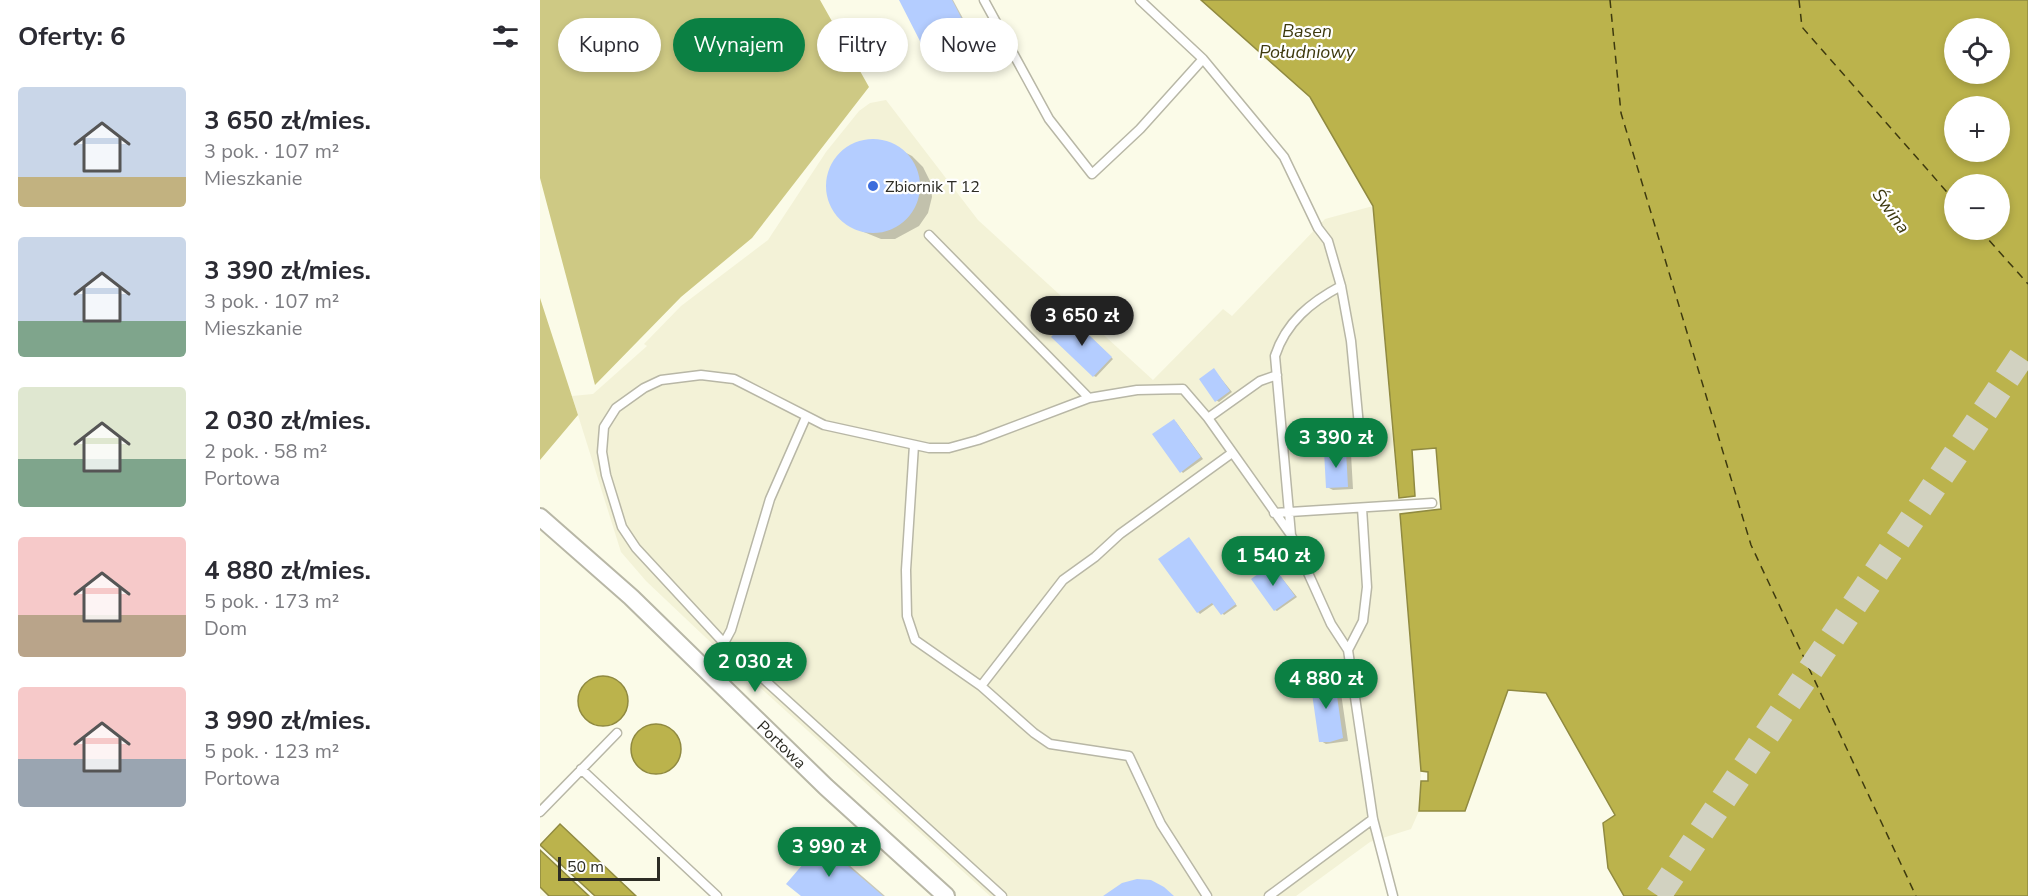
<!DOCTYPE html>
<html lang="pl">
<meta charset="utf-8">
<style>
body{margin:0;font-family:"Nunito Sans",sans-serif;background:#f7f7f7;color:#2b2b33;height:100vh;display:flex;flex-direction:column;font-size:22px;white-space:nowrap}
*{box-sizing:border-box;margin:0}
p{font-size:20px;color:#7c7c81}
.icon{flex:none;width:33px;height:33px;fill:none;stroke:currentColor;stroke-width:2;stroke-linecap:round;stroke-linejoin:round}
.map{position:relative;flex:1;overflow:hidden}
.side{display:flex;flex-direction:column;background:#fff;width:540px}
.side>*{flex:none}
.hud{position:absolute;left:18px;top:18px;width:570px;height:54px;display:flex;gap:12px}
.buttons{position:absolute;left:1404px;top:18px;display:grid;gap:12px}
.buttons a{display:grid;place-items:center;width:66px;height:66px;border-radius:50%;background:#fff;box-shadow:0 3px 9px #0003;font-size:30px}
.scale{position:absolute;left:18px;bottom:15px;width:102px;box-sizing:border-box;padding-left:6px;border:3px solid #2d2c25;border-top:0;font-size:16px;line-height:21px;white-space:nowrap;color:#2d2c25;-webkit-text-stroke:4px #fff;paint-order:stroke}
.price{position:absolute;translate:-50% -51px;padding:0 14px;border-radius:21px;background:#0b8043;color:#fff;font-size:20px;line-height:39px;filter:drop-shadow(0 2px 3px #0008)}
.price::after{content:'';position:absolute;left:50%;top:36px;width:18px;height:14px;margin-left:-9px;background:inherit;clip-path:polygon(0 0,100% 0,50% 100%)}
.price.active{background:#222;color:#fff}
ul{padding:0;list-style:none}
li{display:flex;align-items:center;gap:18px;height:150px;padding:0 18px}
li span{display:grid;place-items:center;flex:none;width:168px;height:120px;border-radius:6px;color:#555}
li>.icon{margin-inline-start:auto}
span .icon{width:72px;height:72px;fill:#fffc;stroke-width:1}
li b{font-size:26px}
h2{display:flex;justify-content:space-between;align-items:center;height:72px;padding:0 18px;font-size:26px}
.pill{padding:0 21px;border-radius:27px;background:#fff;box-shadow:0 3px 9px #0003;font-size:21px;line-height:54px}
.pill.active{background:#0b8043;color:#fff}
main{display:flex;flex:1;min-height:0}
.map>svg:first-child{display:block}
.built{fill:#f3f2d7}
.green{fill:#cec984}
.water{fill:#bbb34c;stroke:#908a40;stroke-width:1.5;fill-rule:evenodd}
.shadow{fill:#0003}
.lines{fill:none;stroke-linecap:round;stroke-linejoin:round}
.ferry{stroke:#3e3a0f;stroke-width:1.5;stroke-dasharray:8 6;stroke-linecap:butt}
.building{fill:#b4cdff}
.primary-tunnel{stroke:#d2d2c1;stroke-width:26;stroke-dasharray:26 13;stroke-linecap:butt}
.service-casing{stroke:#b8b7a6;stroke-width:11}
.minor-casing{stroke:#b8b7a6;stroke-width:20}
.service{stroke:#fff;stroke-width:8}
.minor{stroke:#fff;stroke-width:16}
.poi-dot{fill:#3b6cdc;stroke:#fff;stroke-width:2}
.labels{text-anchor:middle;stroke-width:4.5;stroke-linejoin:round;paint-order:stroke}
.poi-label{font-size:16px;fill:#2d2c25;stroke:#fff;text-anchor:start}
.street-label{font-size:16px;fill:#2d2c25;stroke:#fff}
.water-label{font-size:18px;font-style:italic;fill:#3e3a0f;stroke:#fff}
</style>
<main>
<section class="side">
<h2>Oferty: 6<svg class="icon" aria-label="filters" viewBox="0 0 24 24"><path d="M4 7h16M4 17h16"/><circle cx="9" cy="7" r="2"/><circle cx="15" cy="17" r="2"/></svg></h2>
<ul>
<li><span style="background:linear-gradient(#c9d6e8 75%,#c2b280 0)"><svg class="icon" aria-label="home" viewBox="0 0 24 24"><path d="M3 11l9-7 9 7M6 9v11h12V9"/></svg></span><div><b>3 650 zł/mies.</b><p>3 pok. · 107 m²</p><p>Mieszkanie</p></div></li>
<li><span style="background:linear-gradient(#c9d6e8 70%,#7fa58c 0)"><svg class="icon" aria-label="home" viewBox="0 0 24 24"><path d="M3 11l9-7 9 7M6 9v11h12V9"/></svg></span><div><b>3 390 zł/mies.</b><p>3 pok. · 107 m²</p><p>Mieszkanie</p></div></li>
<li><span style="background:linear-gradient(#dfe7d0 60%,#7fa58c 0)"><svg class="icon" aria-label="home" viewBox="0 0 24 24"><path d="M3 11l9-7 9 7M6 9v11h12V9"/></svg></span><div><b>2 030 zł/mies.</b><p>2 pok. · 58 m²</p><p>Portowa</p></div></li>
<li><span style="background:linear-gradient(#f6c9c9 65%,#b9a48a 0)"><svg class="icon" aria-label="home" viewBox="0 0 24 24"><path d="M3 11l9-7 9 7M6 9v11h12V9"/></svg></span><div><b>4 880 zł/mies.</b><p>5 pok. · 173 m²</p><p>Dom</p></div></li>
<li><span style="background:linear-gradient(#f6c9c9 60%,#9aa5b1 0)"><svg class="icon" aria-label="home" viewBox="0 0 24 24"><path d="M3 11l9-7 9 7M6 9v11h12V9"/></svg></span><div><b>3 990 zł/mies.</b><p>5 pok. · 123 m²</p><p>Portowa</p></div></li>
</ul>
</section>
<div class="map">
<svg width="1488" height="896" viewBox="0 0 1488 896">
<rect width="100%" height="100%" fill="#fbfbe8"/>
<!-- built -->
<path class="built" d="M 346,100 L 438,220 L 613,380 L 683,309 L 692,316 L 785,219 L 833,206 L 881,771 L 879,811 L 871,829 L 830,842 L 756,896 L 450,896 L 182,653 L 106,581 L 81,552 L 32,396 L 53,394 L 107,346 L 104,344 L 141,306 L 228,240 L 286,152 L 319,111 L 330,103 Z"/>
<!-- green -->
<path class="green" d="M 0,0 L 280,0 L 329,87 L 212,238 L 141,297 L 55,385 L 0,178 Z
M 0,298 L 38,415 L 0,460 Z"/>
<!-- water -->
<path class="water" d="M 661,0 L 1488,0 L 1488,896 L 1084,896 L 1068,868 L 1063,823 L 1075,815 L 1006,693 L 968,690 L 925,811 L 879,811 L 881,781 L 888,781 L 888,772 L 881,771 L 860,514 L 901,509 L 896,448 L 872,450 L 875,496 L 859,498 L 833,206 L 770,97 ZM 1414,28 L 1460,28 L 1460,74 L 1414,74 ZM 1414,106 L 1460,106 L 1460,152 L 1414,152 ZM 1414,184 L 1460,184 L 1460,230 L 1414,230 Z
M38 701a25 25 0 1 1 50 0a25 25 0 1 1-50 0Z
M91 749a25 25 0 1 1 50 0a25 25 0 1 1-50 0Z
M 20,824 L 96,896 L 55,896 L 0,845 Z
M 0,850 L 49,896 L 9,896 L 0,887 Z"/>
<!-- shadow -->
<path class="shadow" d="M 361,0 L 413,0 L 426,24 L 385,45 Z
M 329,141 L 345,142 L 372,156 L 383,167 L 390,181 L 392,197 L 388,213 L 379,226 L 355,239 L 341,239 L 314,228 L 294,210 L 288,197 L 287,181 L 291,166 L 301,153 L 314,144 Z
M 533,320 L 573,359 L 556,377 L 554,376 Z
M 674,370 L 692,392 L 679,402 L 676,400 Z
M 786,419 L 791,423 L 793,440 L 783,441 L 777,438 Z
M 636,422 L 663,459 L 643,473 L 641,471 Z
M 806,451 L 811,454 L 813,489 L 793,490 L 787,487 Z
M 649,539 L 697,606 L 684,615 L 674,604 L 660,614 L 658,612 Z
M 732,566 L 757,597 L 737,611 L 735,610 Z
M 789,681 L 796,684 L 801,693 L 808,741 L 786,744 L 781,741 Z
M 282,845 L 293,851 L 345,896 L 263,896 Z"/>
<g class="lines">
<!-- ferry -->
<path class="ferry" d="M 1070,0 L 1081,113 L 1211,545 L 1376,896
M 1259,0 L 1262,27 L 1414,200
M 1440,230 L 1488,284"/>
</g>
<!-- building -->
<path class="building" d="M 359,0 L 412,0 L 424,23 L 382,45 Z
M286 186a47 47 0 1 1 94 0a47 47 0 1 1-94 0Z
M 530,317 L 572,357 L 553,377 L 511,337 Z
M 674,368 L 690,391 L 675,402 L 659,379 Z
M 786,418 L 788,438 L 776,439 L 774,419 Z
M 634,419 L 661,457 L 640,473 L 612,434 Z
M 806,450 L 808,487 L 786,488 L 784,451 Z
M 649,537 L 696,604 L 681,615 L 672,603 L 657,613 L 618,559 Z
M 732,564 L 755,596 L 734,611 L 711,579 Z
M 779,675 L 790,679 L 796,689 L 803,738 L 790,742 L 779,742 L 770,680 L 779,679 Z
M 281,843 L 343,896 L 261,896 L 246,884 Z
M 597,879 L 611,880 L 624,887 L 634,896 L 563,896 L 582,883 Z"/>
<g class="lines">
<!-- primary-tunnel -->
<path class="primary-tunnel" d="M 1118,896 L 1488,347"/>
<!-- service casing -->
<g class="service-casing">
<path id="service" d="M 444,0 L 509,119 L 552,174 L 600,129 L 663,59
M 600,0 L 663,59 L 744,157 L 778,228 L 788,241 L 801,286 L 811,341 L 819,426
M 389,235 L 549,398 L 597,390 L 643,389 L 668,418 L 751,535
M 801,286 C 771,302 746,322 735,356 L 751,535 L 791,624 L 808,650
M 668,418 L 720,381 L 737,375
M 374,445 L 366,570 L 367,616 L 375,640 L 441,686 L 494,733 L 510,744 L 589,756 L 621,824 L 667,896
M 822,508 L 827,587 L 823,621 L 808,650 L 833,819 L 853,896
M 734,513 L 892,503
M 184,643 L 191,630 L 230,499 L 266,417
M 441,686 L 523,580 L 555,557 L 580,534 L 692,453
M 41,769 L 177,896
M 0,812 L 77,733
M 462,896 L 184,643 L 96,548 L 82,527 L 66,475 L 62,452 L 64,427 L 76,408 L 104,388 L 121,380 L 161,375 L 194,379 L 284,425 L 389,448 L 409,448 L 438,440 L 549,398
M 729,896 L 833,819"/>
</g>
<!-- minor casing -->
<g class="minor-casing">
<g id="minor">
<path id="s1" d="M 0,517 L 91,597 L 286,787 L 406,896"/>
</g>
</g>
<!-- service -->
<use href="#service" class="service"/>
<!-- minor -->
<use href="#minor" class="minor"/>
</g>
<!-- markers -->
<circle class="poi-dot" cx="333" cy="186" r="6"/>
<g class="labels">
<!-- poi labels -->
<g class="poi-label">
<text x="345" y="192">Zbiornik T 12</text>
</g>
<!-- street labels -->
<g class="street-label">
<text dy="6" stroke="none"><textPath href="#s1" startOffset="332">Portowa</textPath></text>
</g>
<!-- water labels -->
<g class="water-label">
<text x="767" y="37">Basen<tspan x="767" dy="21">Południowy</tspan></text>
<text transform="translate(1351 211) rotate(54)" y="6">Świna</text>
</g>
</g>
</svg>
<div class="buttons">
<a><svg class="icon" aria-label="locate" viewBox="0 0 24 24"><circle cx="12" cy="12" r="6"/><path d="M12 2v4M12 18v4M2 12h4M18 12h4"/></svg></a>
<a>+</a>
<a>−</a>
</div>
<div class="scale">50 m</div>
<b class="price active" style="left:542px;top:347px">3 650 zł</b>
<b class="price" style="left:796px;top:469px">3 390 zł</b>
<b class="price" style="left:733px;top:587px">1 540 zł</b>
<b class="price" style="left:215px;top:693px">2 030 zł</b>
<b class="price" style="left:786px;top:710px">4 880 zł</b>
<b class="price" style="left:289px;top:878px">3 990 zł</b>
<div class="hud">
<a class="pill">Kupno</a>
<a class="pill active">Wynajem</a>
<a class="pill">Filtry</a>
<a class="pill">Nowe</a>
</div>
</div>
</main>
